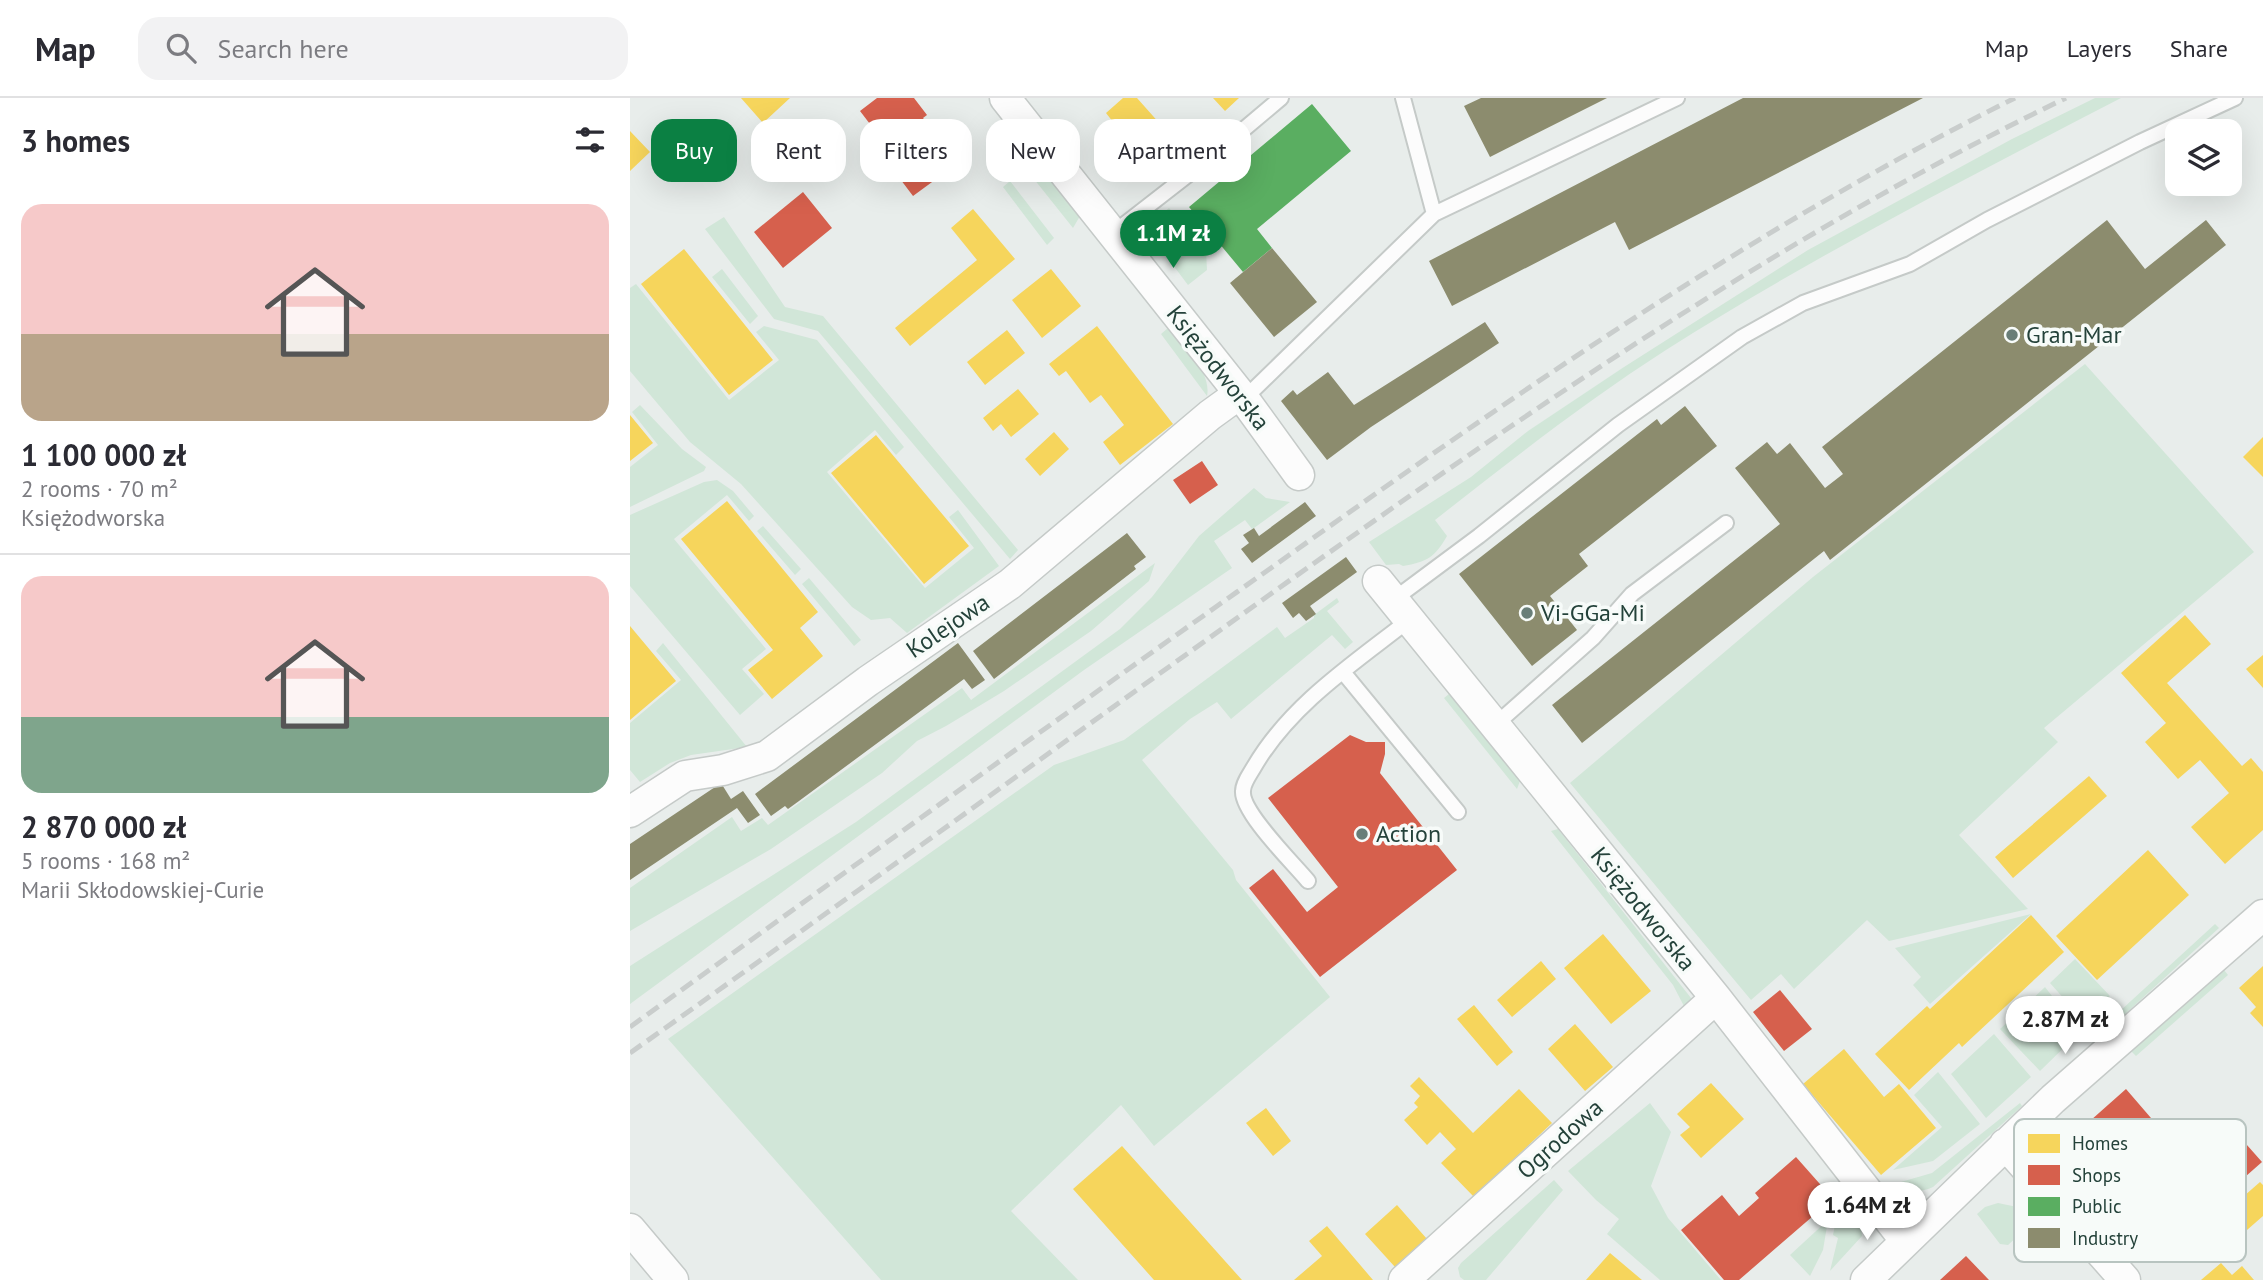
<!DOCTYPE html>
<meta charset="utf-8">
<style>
body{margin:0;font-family:"PT Sans",sans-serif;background:#f2f2f3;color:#2b2b33;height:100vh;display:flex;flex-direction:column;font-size:26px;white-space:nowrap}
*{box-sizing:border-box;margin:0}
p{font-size:23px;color:#7c7c81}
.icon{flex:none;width:38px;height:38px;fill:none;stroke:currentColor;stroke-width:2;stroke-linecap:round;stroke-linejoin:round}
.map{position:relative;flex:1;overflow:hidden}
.side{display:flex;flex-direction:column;background:#fff;width:630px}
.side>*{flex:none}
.banner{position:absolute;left:21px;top:21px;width:665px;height:63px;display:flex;gap:14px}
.controls{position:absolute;left:1535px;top:21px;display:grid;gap:14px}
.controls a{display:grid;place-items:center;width:77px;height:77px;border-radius:14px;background:#fff;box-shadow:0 7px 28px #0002;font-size:35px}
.price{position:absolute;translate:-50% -60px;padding:0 16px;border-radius:24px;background:#fff;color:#222;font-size:23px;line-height:46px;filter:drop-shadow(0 2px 4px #0008)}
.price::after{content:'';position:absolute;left:50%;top:42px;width:21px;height:16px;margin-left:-10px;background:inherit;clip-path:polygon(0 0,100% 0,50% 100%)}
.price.on{background:#0b8043;color:#fff}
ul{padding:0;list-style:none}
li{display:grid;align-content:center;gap:14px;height:371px;padding:0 21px}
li+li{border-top:2px solid #e1e1e2}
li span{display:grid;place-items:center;height:217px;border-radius:21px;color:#555}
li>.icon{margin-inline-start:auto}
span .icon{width:126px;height:126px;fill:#fffc;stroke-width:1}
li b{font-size:30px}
h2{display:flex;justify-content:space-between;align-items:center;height:84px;padding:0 21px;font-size:30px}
.chip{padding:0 24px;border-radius:21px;background:#fff;box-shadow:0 7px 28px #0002;font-size:24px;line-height:63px}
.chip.on{background:#0b8043;color:#fff}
header{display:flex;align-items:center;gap:42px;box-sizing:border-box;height:98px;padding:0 35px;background:#fff;border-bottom:2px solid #e1e1e2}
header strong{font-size:33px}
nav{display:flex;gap:38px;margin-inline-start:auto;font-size:24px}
.search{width:490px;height:63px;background:#f2f2f3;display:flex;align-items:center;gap:18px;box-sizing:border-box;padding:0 24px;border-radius:21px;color:#7c7c81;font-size:26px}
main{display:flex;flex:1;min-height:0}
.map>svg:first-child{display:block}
.green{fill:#d1e6d8}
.homes{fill:#f6d55c}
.shops{fill:#d6604d}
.public{fill:#5aae61}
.industry{fill:#8c8c6e}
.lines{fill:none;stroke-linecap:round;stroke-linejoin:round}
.service-casing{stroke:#c5cac8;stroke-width:18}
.minor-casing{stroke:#c5cac8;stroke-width:33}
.service{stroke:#fcfcfc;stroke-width:14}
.minor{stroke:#fcfcfc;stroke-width:30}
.rail{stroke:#c9cdcc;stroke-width:5;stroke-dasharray:14 7;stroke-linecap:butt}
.poi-dot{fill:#697e78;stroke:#f7fbf9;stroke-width:2.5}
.labels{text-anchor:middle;stroke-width:7;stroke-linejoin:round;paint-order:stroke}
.poi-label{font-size:24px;fill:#24423a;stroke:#f7fbf9;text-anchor:start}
.street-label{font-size:24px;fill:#24423a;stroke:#f7fbf9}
.key{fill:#f7fbf9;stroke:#b8c4c0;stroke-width:2}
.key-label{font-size:19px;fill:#24423a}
</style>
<header>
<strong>Map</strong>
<div class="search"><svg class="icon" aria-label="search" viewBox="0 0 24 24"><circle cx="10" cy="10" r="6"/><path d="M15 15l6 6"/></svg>Search here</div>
<nav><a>Map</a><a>Layers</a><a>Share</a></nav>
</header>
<main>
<section class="side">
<h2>3 homes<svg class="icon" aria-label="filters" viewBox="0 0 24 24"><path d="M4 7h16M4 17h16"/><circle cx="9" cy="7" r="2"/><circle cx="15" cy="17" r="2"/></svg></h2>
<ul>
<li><span style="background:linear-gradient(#f6c9c9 60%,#b9a48a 0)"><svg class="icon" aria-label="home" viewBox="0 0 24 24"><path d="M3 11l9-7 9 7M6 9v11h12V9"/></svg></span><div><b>1 100 000 zł</b><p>2 rooms · 70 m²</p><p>Księżodworska</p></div></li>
<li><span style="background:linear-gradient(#f6c9c9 65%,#7fa58c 0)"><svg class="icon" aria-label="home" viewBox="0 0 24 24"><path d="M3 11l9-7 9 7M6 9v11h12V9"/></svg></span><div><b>2 870 000 zł</b><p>5 rooms · 168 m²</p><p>Marii Skłodowskiej-Curie</p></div></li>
</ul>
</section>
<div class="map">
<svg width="1633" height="1182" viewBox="0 0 1633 1182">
<rect width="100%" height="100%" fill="#e8edeb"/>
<!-- green -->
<path class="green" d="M 1465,0 L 1491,0 C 1337,80 1182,159 1036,252 C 955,304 880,363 805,422 L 817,438 C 805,459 797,464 773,468 L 769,466 L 756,467 L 739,444 L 841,379 L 898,333 L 994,269 L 1178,152 L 1382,41 Z
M 406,61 L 450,118 L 443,130 L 396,71 Z
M 380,83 L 424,140 L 417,147 L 373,89 Z
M 539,110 L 576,152 L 577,172 L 558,187 L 515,130 Z
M 94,119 L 155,209 L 193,218 L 388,452 L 380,461 L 188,233 L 144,221 L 75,131 Z
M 92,171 L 128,218 L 120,226 L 82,179 Z
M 6,186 L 99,302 L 149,262 L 126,234 L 134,228 L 187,242 L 274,349 L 266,357 L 245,332 L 197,374 L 295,490 L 344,450 L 319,419 L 328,412 L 369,468 L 277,535 L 260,520 L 241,522 L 222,509 L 111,386 L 60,344 L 0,273 L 0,190 Z
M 538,230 C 553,249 582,273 577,298 L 531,236 Z
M 1455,266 L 1624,454 L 1414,630 L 1428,644 L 1329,737 L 1398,811 L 1259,843 L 1237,822 L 1164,891 L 1151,876 L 1121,902 L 940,685 L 1183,479 Z
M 10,307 L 52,351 L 76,369 L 74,373 L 0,409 L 0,369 L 28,347 L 2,314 Z
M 87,382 L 103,393 L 124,418 L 119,423 L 97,397 L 44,441 L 136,551 L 112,571 L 134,596 L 110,617 L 0,488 L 0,417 L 74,384 Z
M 624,390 L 636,400 L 660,404 L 624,430 L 622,431 L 615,422 L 584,443 L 602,470 L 454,572 L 0,906 L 0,868 L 226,724 L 490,531 L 522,499 L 569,438 Z
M 133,428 L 171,471 L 165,477 L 127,433 Z
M 525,465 L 519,483 L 461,533 L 374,593 L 316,628 L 287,643 L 252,675 L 141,751 L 0,833 L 0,790 L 102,719 L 111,733 L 132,720 L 138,727 L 332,590 L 341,602 Z
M 179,480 L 231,542 L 224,548 L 172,486 Z
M 707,500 L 709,504 L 697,513 L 723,544 L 715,551 L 702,537 L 601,621 L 587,604 L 560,621 L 512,662 L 603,772 L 606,782 L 700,899 L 524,1048 L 491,1007 L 381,1113 L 448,1182 L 251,1182 L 38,941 L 424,667 L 494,642 L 647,529 L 655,540 L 684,520 L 684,517 Z
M 33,545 L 117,649 L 61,657 L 40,665 L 10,684 L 0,672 L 0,625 L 51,582 L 26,553 Z
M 819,596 L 890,683 L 887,691 L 814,600 Z
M 928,731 L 1061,900 L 1060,908 L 1056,912 L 1043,887 L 921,733 Z
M 1401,816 L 1300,906 L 1283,887 L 1291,879 L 1265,850 Z
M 1585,826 L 1589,830 L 1494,917 L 1490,913 Z
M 1445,861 L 1480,898 L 1453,922 L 1420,885 Z
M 1594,872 L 1598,877 L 1506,958 L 1501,953 Z
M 1415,889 L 1450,934 L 1410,973 L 1370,931 Z
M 1364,936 L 1401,979 L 1356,1020 L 1321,976 Z
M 1308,974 L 1350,1026 L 1303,1063 L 1263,1072 L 1312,1029 L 1284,997 Z
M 1020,1005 L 1041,1034 L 1021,1088 L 1038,1120 L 1091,1182 L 1030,1182 L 977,1136 L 989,1121 L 966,1102 L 938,1073 Z
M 1390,1005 L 1392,1008 L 1303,1089 C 1288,1096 1273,1093 1257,1088 L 1302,1075 Z
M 924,1082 L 933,1092 L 856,1182 L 834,1182 L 830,1179 L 828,1170 L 831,1165 Z
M 1210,1102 L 1231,1131 L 1232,1138 L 1200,1173 L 1208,1140 L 1203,1137 Z
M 1368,1105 L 1387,1109 L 1401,1126 L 1378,1147 L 1370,1146 L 1347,1116 L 1355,1109 Z
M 1198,1122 L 1193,1152 L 1180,1178 L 1160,1157 Z"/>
<!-- homes -->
<path class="homes" d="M 111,0 L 160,0 L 133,25 Z
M 493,0 L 507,0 L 539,36 L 507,65 L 475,31 L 483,24 L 476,15 Z
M 583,0 L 609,0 L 595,13 Z
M 0,33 L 20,54 L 0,73 Z
M 343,111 L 385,161 L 280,248 L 265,230 L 347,162 L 321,130 Z
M 54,151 L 143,262 L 99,297 L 11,186 Z
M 421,171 L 451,208 L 412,240 L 382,202 Z
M 467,228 L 543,326 L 490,367 L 473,344 L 494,327 L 471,297 L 460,305 L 436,273 L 429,278 L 419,266 Z
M 377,232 L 395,255 L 355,287 L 337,264 Z
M 388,291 L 409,316 L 381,339 L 371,326 L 363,333 L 353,320 Z
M 0,317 L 23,345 L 0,363 Z
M 424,334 L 439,351 L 410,378 L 395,361 Z
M 246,337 L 339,448 L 294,486 L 201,375 Z
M 1633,339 L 1633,379 L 1613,359 Z
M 97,403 L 188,514 L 170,530 L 193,558 L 142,601 L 118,572 L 143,552 L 51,441 Z
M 1555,517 L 1581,546 L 1537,585 L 1612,668 L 1621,660 L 1633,674 L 1633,732 L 1595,766 L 1561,729 L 1599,695 L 1570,662 L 1548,681 L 1515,644 L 1536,625 L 1491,575 Z
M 0,528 L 46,583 L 0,622 Z
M 1633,557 L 1633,590 L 1616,571 Z
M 1459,678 L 1477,698 L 1383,780 L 1365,759 Z
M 1518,752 L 1559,797 L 1467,882 L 1426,838 Z
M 1401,817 L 1434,854 L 1332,949 L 1329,945 L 1279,992 L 1245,956 L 1297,908 L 1300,911 Z
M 973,836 L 1021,893 L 981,926 L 934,870 Z
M 911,863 L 926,881 L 882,919 L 867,902 Z
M 1633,868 L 1633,929 L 1620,915 L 1626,909 L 1609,890 Z
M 844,907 L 883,954 L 867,968 L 827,921 Z
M 945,926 L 983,969 L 955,993 L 918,951 Z
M 1214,951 L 1254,999 L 1269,986 L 1306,1030 L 1251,1077 L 1173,986 Z
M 789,979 L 843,1035 L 889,991 L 922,1025 L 844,1099 L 811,1065 L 826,1051 L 810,1034 L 797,1047 L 774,1022 L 788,1009 L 784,1005 L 790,998 L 780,988 Z
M 1081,985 L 1114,1021 L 1071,1060 L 1050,1037 L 1060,1029 L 1047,1016 Z
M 636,1010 L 661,1043 L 643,1058 L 616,1025 Z
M 492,1048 L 612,1182 L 524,1182 L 443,1091 Z
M 1630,1084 L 1633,1087 L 1633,1118 L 1601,1146 L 1576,1118 L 1607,1091 L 1614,1098 Z
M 767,1107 L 797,1141 L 765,1169 L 735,1136 Z
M 697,1128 L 743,1182 L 664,1182 L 692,1158 L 679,1143 Z
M 980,1155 L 1012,1182 L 956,1182 Z
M 1591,1165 L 1602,1177 L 1612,1168 L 1624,1182 L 1571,1182 Z"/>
<!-- shops -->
<path class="shops" d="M 247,0 L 284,0 L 297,17 L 293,20 L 328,65 L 283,98 L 249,53 L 256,47 L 230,13 Z
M 173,94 L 202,130 L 153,170 L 124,134 Z
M 572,363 L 588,387 L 560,406 L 543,382 Z
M 720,637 L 736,644 L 755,644 L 755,656 L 750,675 L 827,772 L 690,879 L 619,790 L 643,771 L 677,814 L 708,789 L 638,700 Z
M 1150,892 L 1182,931 L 1154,953 L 1123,914 Z
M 1496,991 L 1521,1020 L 1493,1045 L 1551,1110 L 1503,1150 L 1432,1067 L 1434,1046 Z
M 1594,1021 L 1632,1064 L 1607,1086 L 1570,1043 Z
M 1166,1059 L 1197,1094 L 1185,1105 L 1190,1112 L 1109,1182 L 1094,1182 L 1051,1132 L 1092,1097 L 1109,1118 L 1129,1100 L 1125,1095 Z
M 1336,1158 L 1359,1182 L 1310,1182 Z"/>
<!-- public -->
<path class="public" d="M 682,6 L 721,53 L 627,131 L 642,150 L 613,174 L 559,109 Z"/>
<!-- industry -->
<path class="industry" d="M 851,0 L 977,0 L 860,59 L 834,8 Z
M 1113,0 L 1293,0 L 999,152 L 985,124 L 822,208 L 799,163 Z
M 1477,122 L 1515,171 L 1576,122 L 1596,147 L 1200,462 L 1194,453 L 952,645 L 922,607 L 1150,426 L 1105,370 L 1137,344 L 1147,356 L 1160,345 L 1195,390 L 1213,376 L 1192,349 Z
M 642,150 L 687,204 L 644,239 L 600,185 Z
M 855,224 L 869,245 L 741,329 L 697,362 L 651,303 L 663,292 L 667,297 L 698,274 L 724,307 Z
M 1055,308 L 1087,348 L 949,456 L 958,468 L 920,498 L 947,532 L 902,568 L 829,476 L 1027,321 L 1031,327 Z
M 675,404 L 686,418 L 622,465 L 611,451 L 619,445 L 613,437 L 624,430 L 629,438 Z
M 497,435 L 516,459 L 504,468 L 506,471 L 364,581 L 343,553 Z
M 716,459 L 727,474 L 680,508 L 686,516 L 676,523 L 669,515 L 663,520 L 652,505 Z
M 328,545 L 355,582 L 342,591 L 334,581 L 169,703 L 158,711 L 155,708 L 141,718 L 125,696 Z
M 91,685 L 101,701 L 113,693 L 130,717 L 118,725 L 107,710 L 0,782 L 0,746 Z"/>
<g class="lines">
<!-- service casing -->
<g class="service-casing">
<path id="service" d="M 773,0 L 804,116
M 482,136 L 581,59 L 651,0
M 614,301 L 804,116 L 1047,0
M 763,502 L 849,438 L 988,327 L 1112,239 L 1173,205 L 1280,166 L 1357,122 L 1510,44 L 1605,0
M 713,574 L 828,714
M 864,628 L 963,540 L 1002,496 L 1096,425
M 678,783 C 664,766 611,714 613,693 C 613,685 620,676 624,669 C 660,607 724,565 779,522"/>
</g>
<!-- minor casing -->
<g class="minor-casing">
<path id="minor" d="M 375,0 L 614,301 L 669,377
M 748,483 L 1086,900 L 1275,1142
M 0,714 L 55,678 L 93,672 L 137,658 L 238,583 L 380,486 L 580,317 L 609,296
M 1375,1046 L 1495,1182
M 0,1131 L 43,1182
M 774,1182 L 1086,900
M 1236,1182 L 1423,1001 L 1633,817"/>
</g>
<!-- service -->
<use href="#service" class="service"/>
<!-- minor -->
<use href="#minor" class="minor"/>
<!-- rail -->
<path class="rail" d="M 0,929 C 216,774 431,618 648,465 C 885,296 1124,130 1385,0
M 0,955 C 215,803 428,648 642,495 C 897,314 1154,136 1436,0"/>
</g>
<!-- markers -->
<g class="poi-dot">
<circle cx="1382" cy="237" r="7"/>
<circle cx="897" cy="515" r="7"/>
<circle cx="732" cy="736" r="7"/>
</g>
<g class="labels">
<!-- poi labels -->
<g class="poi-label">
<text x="1396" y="245">Gran-Mar</text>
<text x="911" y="523">Vi-GGa-Mi</text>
<text x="746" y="744">Action</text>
</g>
<!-- street labels -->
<g class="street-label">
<text transform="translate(588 270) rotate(52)" y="8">Księżodworska</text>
<text transform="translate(318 528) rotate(-34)" y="8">Kolejowa</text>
<text transform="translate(1013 811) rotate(51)" y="8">Księżodworska</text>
<text transform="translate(930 1041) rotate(-42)" y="8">Ogrodowa</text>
</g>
</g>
<!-- legend -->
<rect x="1384" y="1021" width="232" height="143" rx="10" class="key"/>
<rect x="1398" y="1036" width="32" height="19" fill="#f6d55c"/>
<rect x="1398" y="1067" width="32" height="20" fill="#d6604d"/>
<rect x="1398" y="1099" width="32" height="19" fill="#5aae61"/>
<rect x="1398" y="1130" width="32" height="20" fill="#8c8c6e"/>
<g class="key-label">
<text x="1442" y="1052">Homes</text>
<text x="1442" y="1084">Shops</text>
<text x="1442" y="1115">Public</text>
<text x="1442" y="1147">Industry</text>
</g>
</svg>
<div class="controls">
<a><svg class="icon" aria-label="layers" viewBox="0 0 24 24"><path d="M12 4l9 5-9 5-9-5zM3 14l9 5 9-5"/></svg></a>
</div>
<b class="price on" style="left:543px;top:172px">1.1M zł</b>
<b class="price" style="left:1435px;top:958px">2.87M zł</b>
<b class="price" style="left:1237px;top:1144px">1.64M zł</b>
<div class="banner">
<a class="chip on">Buy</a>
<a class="chip">Rent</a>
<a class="chip">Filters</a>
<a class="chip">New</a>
<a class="chip">Apartment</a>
</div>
</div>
</main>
